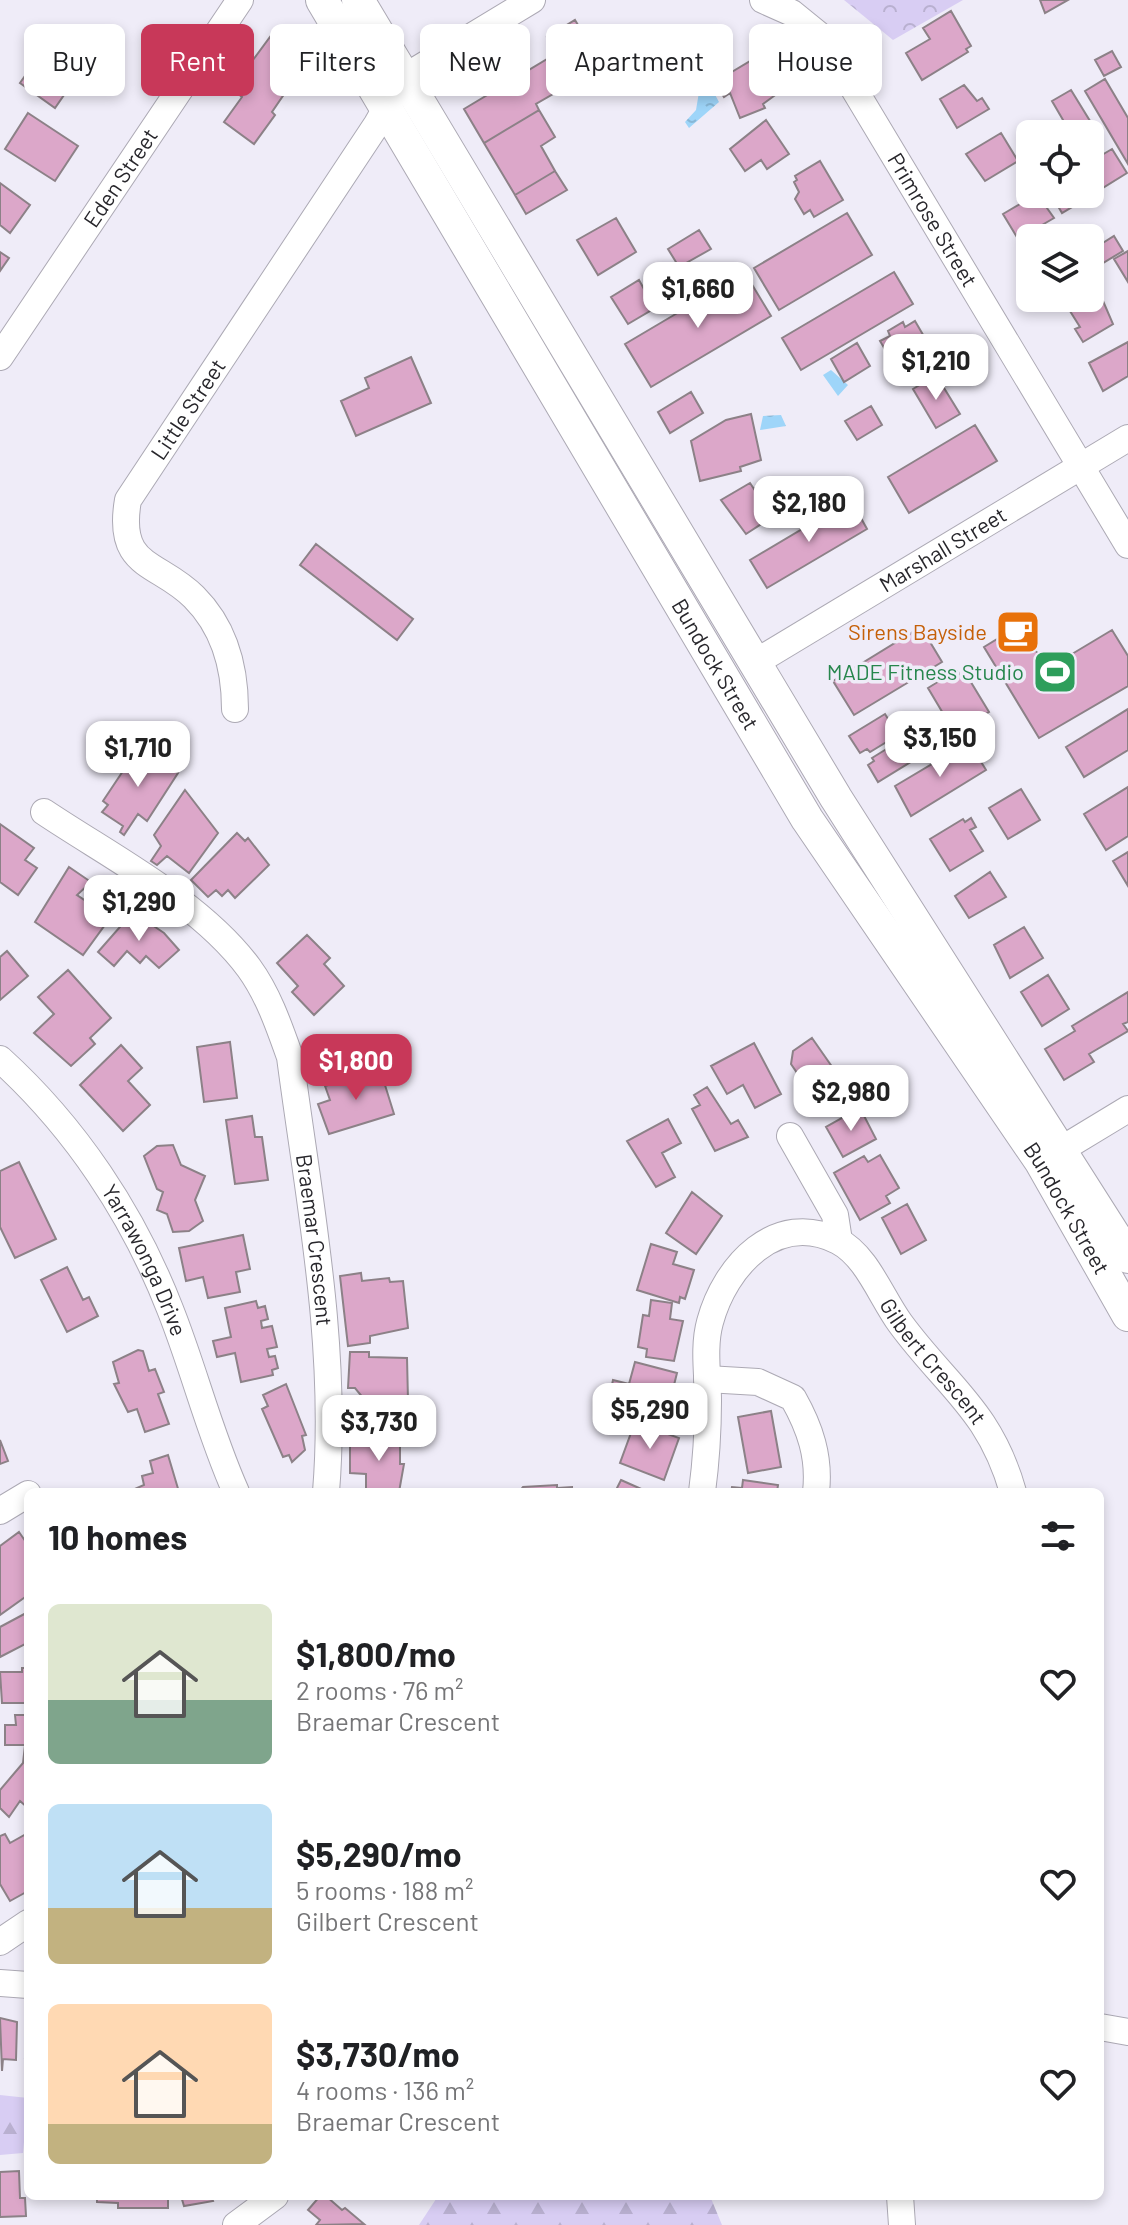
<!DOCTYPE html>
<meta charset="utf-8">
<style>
body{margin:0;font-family:Barlow,sans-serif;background:#f6f6f6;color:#202124;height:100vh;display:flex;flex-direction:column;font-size:30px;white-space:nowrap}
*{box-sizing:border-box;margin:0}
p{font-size:26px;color:#757577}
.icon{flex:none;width:44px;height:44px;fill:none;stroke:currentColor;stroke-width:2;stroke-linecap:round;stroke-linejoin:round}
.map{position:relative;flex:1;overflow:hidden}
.panel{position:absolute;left:24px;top:1488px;width:1080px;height:712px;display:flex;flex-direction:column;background:#fff;border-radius:12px;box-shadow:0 4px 12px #0003}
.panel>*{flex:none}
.top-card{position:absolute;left:24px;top:24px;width:1080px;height:72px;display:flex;gap:16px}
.fabs{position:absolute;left:1016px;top:120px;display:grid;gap:16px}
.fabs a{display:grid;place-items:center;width:88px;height:88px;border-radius:12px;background:#fff;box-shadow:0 4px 12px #0003;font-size:40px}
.price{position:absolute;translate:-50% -68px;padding:0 18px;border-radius:16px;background:#fff;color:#222;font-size:26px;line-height:52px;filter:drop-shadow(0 2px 4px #0008)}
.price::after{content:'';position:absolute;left:50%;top:48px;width:24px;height:18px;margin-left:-12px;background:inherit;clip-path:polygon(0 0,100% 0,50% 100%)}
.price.current{background:#c83859;color:#fff}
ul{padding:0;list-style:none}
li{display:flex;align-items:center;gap:24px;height:200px;padding:0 24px}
li span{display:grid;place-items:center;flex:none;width:224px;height:160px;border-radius:12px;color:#555}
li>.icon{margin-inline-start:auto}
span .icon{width:96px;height:96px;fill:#fffc;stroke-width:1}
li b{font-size:34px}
h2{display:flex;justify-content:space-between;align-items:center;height:96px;padding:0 24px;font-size:34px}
.pill{padding:0 28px;border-radius:12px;background:#fff;box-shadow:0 4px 12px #0003;font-size:28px;line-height:72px}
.pill.current{background:#c83859;color:#fff}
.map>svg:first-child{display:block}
.forest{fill:url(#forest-firs)}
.park{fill:url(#park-crowns)}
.water{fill:url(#water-ripples)}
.building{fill:#dca7c9;stroke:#8c8187;stroke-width:2}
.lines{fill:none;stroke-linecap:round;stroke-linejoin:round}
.minor-casing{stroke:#aca9b4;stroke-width:28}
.major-casing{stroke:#aca9b4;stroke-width:34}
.minor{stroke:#fff;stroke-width:26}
.major{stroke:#fff;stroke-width:32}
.labels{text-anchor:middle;stroke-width:7;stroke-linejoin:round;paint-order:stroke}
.street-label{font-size:22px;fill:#28272c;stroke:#efecf8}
.food-label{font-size:22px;fill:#c56008;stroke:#efecf8;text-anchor:end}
.leisure-label{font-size:22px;fill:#27864d;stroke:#efecf8;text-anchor:end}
</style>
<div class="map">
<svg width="1128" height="2225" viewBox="0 0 1128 2225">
<defs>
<pattern id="forest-firs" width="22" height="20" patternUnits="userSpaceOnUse" patternTransform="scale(2)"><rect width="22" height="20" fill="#d8cdf3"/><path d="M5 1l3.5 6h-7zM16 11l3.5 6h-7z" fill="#b9b0d0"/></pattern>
<pattern id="park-crowns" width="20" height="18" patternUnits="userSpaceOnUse" patternTransform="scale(2)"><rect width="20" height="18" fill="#d8cdf3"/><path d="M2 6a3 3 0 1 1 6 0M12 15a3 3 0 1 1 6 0" fill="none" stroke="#b9b0d0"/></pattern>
<pattern id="water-ripples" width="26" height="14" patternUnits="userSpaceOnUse" patternTransform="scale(2)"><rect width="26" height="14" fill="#9ed5f9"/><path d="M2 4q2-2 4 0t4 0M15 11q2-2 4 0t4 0" fill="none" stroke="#88b7d6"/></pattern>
</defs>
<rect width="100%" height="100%" fill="#efecf8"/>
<!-- forest -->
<path class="forest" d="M 0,2095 L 28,2098 L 23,2153 L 0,2155 Z
M 438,2196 L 710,2196 L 722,2225 L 419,2225 Z"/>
<!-- park -->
<path class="park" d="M 844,0 L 963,0 L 893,40 Z"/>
<!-- water -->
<path class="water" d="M 704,88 L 712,89 L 719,102 L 689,128 L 685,122 L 696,110 L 699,92 Z
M 831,370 L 848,385 L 838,396 L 823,375 Z
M 781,415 L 786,426 L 760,430 L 763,416 Z"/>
<!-- building -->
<path class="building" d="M 1040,0 L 1068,0 L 1045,13 Z
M 951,11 L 971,46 L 966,49 L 968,52 L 922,80 L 906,53 L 930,39 L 923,28 Z
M 575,20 L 596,55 L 594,64 L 571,77 L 574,82 L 536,104 L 539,110 L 484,143 L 464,109 L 557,53 L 547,37 Z
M 270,37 L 302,60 L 285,84 L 289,87 L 272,112 L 275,115 L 254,144 L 224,122 L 242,97 L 236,92 L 251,71 L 247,68 Z
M 49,42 L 84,66 L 55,108 L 20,83 Z
M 1112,51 L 1121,67 L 1104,76 L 1095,60 Z
M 757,57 L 778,93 L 763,104 L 765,108 L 740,118 L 730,93 L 724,97 L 715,82 Z
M 1105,79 L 1128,118 L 1128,164 L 1085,91 Z
M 964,85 L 977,101 L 982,98 L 989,109 L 957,128 L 940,99 Z
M 1071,90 L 1090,121 L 1070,132 L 1052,101 Z
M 539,110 L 555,137 L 541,146 L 555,171 L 515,195 L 484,143 Z
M 28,113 L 78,146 L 55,181 L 5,149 Z
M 766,120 L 789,154 L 767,169 L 761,160 L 745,171 L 730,149 Z
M 1001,133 L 1018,161 L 985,181 L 966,154 Z
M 1112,149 L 1127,173 L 1101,189 L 1090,170 L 1090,162 Z
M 820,161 L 843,200 L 814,217 L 810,210 L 804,214 L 795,199 L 799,192 L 794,182 L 797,180 L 795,176 Z
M 555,171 L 567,190 L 526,214 L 515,195 Z
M 0,183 L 30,205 L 10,233 L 0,225 Z
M 1037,194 L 1054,218 L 1018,239 L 1003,214 Z
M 1051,194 L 1085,194 L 1087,198 L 1062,213 Z
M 847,213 L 872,255 L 779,310 L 754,268 Z
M 616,218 L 636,252 L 598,275 L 577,240 Z
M 699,230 L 711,249 L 679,267 L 668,249 Z
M 1114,236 L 1123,251 L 1098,266 L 1090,251 Z
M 1128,251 L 1128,282 L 1114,259 Z
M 0,252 L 9,258 L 0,271 Z
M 894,272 L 913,304 L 801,370 L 782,338 Z
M 745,273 L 771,316 L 651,387 L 625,344 Z
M 639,280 L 644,289 L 647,287 L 655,308 L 628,324 L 611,297 Z
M 1100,294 L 1113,324 L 1083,342 L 1075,329 L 1080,327 L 1070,311 Z
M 915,321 L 936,357 L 914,375 L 913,371 L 902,378 L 880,341 L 890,336 L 888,331 L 903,322 L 905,327 Z
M 1128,342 L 1128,376 L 1103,391 L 1089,363 Z
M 857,343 L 870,366 L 844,382 L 831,359 Z
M 411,357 L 431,403 L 356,436 L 341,401 L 369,388 L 365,378 Z
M 936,375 L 960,414 L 936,428 L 913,389 Z
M 691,392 L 703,413 L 670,433 L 658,412 Z
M 871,406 L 882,425 L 857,440 L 845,421 Z
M 751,414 L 761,460 L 740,467 L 741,471 L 700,481 L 691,441 L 726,420 Z
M 975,425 L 997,461 L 909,513 L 888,477 Z
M 750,483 L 754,489 L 758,487 L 765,499 L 761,501 L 764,507 L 769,504 L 775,515 L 746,534 L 721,500 Z
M 851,500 L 867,529 L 767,588 L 750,560 Z
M 316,544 L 413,619 L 397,640 L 300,565 Z
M 1020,625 L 1047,669 L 1112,630 L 1128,656 L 1128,686 L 1039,738 L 984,647 Z
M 921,627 L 942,662 L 854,715 L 833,681 Z
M 957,670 L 964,681 L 969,679 L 989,712 L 949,737 L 938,719 L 944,715 L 928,688 Z
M 1128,709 L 1128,750 L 1084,777 L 1066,747 Z
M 885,714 L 898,735 L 870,752 L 867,749 L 860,753 L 849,736 Z
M 901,740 L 914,760 L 878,782 L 868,765 L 874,761 L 872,758 Z
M 969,742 L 986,770 L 911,816 L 895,786 Z
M 139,747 L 178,773 L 147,821 L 138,814 L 124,835 L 120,832 L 123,826 L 102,812 L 108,805 L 103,801 Z
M 1128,787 L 1128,836 L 1106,850 L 1084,814 Z
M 1021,789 L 1040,820 L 1008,839 L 989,808 Z
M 185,790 L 218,833 L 189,873 L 167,856 L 157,865 L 151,861 L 161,846 L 154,835 Z
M 971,818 L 976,827 L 970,830 L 983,851 L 950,871 L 930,839 L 963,819 L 965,822 Z
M 0,824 L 34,848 L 25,860 L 37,868 L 18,895 L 0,882 Z
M 237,833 L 245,841 L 248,838 L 269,865 L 235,898 L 228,890 L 222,896 L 216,890 L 208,897 L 191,880 Z
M 1128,852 L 1128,886 L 1113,861 Z
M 69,867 L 91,882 L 77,895 L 86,901 L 89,896 L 108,909 L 112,903 L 118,907 L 83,955 L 35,922 Z
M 990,872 L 1006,897 L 969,918 L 955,896 Z
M 133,912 L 164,933 L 179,950 L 159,968 L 146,956 L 140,963 L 127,951 L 114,966 L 98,952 Z
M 1024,927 L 1043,958 L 1010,978 L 994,945 Z
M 307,935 L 330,958 L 324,964 L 344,986 L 314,1015 L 292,992 L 298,986 L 277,963 Z
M 7,951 L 28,976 L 0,1000 L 0,957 Z
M 68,970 L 111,1018 L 90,1038 L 95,1044 L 71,1066 L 34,1033 L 54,1014 L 38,997 Z
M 1048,975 L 1069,1009 L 1042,1026 L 1021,992 Z
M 1128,992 L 1128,1022 L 1123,1024 L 1128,1031 L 1089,1054 L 1094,1062 L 1064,1080 L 1045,1049 L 1075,1031 L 1072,1026 Z
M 812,1038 L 835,1071 L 808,1089 L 791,1064 L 793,1051 Z
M 230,1042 L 237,1098 L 204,1102 L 197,1047 Z
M 754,1043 L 781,1094 L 755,1108 L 743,1085 L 727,1094 L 711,1066 Z
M 121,1045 L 142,1068 L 128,1081 L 150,1105 L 123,1131 L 80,1085 Z
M 380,1069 L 394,1114 L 329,1134 L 318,1104 L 330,1100 L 325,1086 Z
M 707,1087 L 731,1124 L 738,1120 L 748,1137 L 715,1151 L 692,1109 L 700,1105 L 694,1095 Z
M 804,1089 L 823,1098 L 816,1115 L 797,1107 Z
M 860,1108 L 876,1139 L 843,1157 L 826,1127 Z
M 252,1116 L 255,1137 L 262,1137 L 268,1180 L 235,1184 L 226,1120 Z
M 668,1119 L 681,1143 L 662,1153 L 675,1177 L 656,1187 L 627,1141 Z
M 173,1145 L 181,1165 L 205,1176 L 195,1200 L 203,1221 L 189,1231 L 173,1232 L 167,1214 L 157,1210 L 163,1192 L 157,1189 L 144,1156 L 157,1146 Z
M 880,1155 L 899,1188 L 886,1196 L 890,1203 L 860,1220 L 834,1173 L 864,1156 L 868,1162 Z
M 19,1162 L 56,1239 L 15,1258 L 0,1227 L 0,1171 Z
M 692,1192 L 722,1216 L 696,1254 L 666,1233 Z
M 907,1204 L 926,1240 L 901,1254 L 882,1218 Z
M 243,1235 L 250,1269 L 236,1272 L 240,1292 L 208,1298 L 203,1277 L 186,1281 L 179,1248 Z
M 651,1244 L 677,1252 L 673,1264 L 694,1270 L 685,1299 L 680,1297 L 679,1303 L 637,1290 Z
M 67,1267 L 83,1300 L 89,1297 L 98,1316 L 67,1332 L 41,1280 Z
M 361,1273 L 362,1281 L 389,1278 L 390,1282 L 403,1281 L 408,1328 L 370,1336 L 370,1343 L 348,1346 L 340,1276 Z
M 651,1300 L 672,1303 L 670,1319 L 683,1321 L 674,1361 L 646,1357 L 647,1349 L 638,1347 L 643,1315 L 649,1316 Z
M 256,1301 L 258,1308 L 265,1306 L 268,1319 L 261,1321 L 262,1328 L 272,1326 L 277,1347 L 267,1349 L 269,1357 L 275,1356 L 278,1368 L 272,1370 L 273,1375 L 241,1382 L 235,1353 L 217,1357 L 213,1341 L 231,1337 L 225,1308 Z
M 138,1350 L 143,1351 L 149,1371 L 155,1369 L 164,1392 L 158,1394 L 169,1424 L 145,1432 L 137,1409 L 128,1412 L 114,1384 L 119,1383 L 113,1362 Z
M 350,1352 L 369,1352 L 369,1357 L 407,1358 L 408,1400 L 417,1400 L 418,1422 L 380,1422 L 380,1401 L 368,1404 L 355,1388 L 348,1388 Z
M 635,1362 L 677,1373 L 669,1405 L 684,1409 L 680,1426 L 637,1416 L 638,1411 L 619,1405 L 621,1397 L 610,1394 L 613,1380 L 629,1384 Z
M 286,1384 L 306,1435 L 302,1436 L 305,1450 L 292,1462 L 289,1455 L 283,1457 L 262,1409 L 268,1406 L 263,1395 Z
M 771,1411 L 781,1467 L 748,1473 L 738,1417 Z
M 635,1422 L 679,1438 L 664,1480 L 620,1463 Z
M 367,1433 L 396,1434 L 395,1438 L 400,1439 L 400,1464 L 404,1464 L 399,1492 L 366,1492 L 366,1474 L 350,1473 L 350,1446 L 362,1446 L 362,1441 L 367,1441 Z
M 0,1440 L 8,1461 L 0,1464 Z
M 168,1455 L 179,1492 L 128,1492 L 144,1485 L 142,1476 L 153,1473 L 150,1461 Z
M 621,1480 L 648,1492 L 615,1492 Z
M 743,1480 L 778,1485 L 777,1492 L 731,1492 L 732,1487 L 742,1488 Z
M 557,1485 L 557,1488 L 572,1487 L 572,1492 L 519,1492 L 523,1487 Z
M 19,1532 L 28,1545 L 28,1595 L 0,1615 L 0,1546 Z
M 28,1612 L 28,1650 L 25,1644 L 0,1657 L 0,1627 Z
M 22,1668 L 28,1668 L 28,1703 L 2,1703 L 0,1672 L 22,1672 Z
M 15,1715 L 28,1715 L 28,1808 L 20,1801 L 9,1817 L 0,1808 L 0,1790 L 23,1763 L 25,1745 L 5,1745 L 5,1725 L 16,1725 Z
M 28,1833 L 28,1891 L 10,1901 L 0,1884 L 0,1836 L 5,1834 L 10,1843 Z
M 28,2017 L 28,2058 L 25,2058 Z
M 0,2018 L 17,2022 L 16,2060 L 3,2059 L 2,2071 Z
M 19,2171 L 20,2198 L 25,2198 L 26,2216 L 0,2217 L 0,2172 Z
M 97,2196 L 168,2196 L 168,2208 L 118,2208 L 118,2203 L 97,2202 Z
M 181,2196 L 211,2196 L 213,2201 L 184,2206 Z
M 320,2196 L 326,2196 L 342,2210 L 345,2208 L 364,2224 L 316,2225 L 320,2220 L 308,2210 Z"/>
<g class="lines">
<!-- minor casing -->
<g class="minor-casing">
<g id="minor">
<path id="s1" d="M 763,0 L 792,13 L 824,39 L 1128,545"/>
<path id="s2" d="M 0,357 L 240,0"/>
<path id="s3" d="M 756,662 L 1128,438"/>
<path id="s4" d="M 235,709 C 235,668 224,627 194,597 C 158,561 116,569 128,500 L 377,124 L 403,78 L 532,0"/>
<path id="s5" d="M 44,812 C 111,857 200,902 249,968 C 268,994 279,1026 290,1057 C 309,1201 338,1346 326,1492"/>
<path id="s6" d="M 0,1059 C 75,1127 133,1214 170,1309 C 194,1369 209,1432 236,1492"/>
<path d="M 790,1136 L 835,1215 L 839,1241"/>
<path d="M 1062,1149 L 1128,1109"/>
<path d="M 707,1379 L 758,1382 L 793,1398 C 810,1428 820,1457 816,1492"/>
<path id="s7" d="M 702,1492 C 706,1462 708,1432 708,1401 C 708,1376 703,1347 710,1322 C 725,1266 776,1210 838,1241 C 867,1256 881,1297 900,1323 C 946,1386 990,1410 1013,1492"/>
<path d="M 0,1511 L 28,1494"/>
<path d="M 0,1942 L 28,1923"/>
<path d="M 0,1983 L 28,1985"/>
<path d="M 1100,2027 L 1128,2032"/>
<path d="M 900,2196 L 902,2225"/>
<path d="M 236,2225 L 275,2196"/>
</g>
</g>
<!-- major casing -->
<g class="major-casing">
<g id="major">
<path id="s8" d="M 322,0 L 807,819 L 1041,1162 L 1128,1315"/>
<path d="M 358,0 L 836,798 L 1128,1257"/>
</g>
</g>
<!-- minor -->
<use href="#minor" class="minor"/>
<!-- major -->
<use href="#major" class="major"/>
</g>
<!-- icons -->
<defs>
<g id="cafe-square" transform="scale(2.3)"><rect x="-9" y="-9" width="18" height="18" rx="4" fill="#e8710a" stroke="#efecf8"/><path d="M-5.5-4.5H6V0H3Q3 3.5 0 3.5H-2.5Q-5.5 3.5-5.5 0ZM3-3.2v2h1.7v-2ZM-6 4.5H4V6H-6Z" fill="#fff"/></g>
<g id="stadium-square" transform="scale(2.3)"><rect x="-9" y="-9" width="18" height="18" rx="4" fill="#2e9e5b" stroke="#efecf8"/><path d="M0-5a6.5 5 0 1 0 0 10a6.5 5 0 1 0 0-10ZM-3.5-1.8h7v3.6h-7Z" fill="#fff"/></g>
</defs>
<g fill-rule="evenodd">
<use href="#cafe-square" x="1018" y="632"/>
<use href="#stadium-square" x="1055" y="672"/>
</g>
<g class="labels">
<!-- street labels -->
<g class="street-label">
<text dy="8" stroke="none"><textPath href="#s2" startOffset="216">Eden Street</textPath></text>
<text dy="8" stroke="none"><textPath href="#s1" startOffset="284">Primrose Street</textPath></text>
<text dy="8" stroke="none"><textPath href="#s4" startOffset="360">Little Street</textPath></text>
<text dy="8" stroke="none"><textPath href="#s3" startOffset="218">Marshall Street</textPath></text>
<text dy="8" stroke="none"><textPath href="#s8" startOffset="772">Bundock Street</textPath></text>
<text dy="8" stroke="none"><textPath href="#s8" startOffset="1420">Bundock Street</textPath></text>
<text dy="8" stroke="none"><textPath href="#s5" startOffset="542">Braemar Crescent</textPath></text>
<text dy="8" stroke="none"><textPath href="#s6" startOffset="250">Yarrawonga Drive</textPath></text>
<text dy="8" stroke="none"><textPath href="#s7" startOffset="500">Gilbert Crescent</textPath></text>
</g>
<!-- food labels -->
<g class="food-label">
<text x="987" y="640">Sirens Bayside</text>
</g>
<!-- leisure labels -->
<g class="leisure-label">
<text x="1024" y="680">MADE Fitness Studio</text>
</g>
</g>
</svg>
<div class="fabs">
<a><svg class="icon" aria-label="locate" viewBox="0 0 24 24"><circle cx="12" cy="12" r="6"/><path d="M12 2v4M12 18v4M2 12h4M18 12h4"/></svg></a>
<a><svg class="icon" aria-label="layers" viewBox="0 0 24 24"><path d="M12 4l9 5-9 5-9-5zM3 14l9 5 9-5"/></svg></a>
</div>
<b class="price" style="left:698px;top:330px">$1,660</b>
<b class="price" style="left:936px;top:402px">$1,210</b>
<b class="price" style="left:809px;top:544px">$2,180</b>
<b class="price" style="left:940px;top:779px">$3,150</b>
<b class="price" style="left:138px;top:789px">$1,710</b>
<b class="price" style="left:139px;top:943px">$1,290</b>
<b class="price current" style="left:356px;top:1102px">$1,800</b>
<b class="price" style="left:851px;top:1133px">$2,980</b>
<b class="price" style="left:650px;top:1451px">$5,290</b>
<b class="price" style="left:379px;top:1463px">$3,730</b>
<div class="top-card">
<a class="pill">Buy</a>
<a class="pill current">Rent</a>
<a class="pill">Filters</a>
<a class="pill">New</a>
<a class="pill">Apartment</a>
<a class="pill">House</a>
</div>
<section class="panel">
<h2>10 homes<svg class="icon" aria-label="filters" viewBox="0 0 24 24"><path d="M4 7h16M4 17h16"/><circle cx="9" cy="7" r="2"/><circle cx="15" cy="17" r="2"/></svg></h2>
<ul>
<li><span style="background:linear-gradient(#dfe7d0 60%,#7fa58c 0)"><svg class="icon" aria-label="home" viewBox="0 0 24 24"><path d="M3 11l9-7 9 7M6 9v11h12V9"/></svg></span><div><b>$1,800/mo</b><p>2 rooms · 76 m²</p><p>Braemar Crescent</p></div><svg class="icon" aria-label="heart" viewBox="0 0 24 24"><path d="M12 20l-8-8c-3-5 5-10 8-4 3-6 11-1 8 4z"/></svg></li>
<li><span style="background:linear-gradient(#bfe0f5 65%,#c2b280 0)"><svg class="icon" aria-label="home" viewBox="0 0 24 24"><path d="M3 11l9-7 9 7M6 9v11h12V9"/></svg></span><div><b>$5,290/mo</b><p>5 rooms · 188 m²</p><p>Gilbert Crescent</p></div><svg class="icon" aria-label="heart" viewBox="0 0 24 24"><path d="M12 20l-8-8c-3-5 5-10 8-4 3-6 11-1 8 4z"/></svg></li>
<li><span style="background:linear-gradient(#ffd9b3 75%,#c2b280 0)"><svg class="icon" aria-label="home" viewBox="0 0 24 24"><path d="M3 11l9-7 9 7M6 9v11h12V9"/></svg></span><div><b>$3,730/mo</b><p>4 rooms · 136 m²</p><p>Braemar Crescent</p></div><svg class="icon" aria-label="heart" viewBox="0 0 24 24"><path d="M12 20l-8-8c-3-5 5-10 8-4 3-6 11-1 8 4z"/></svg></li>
</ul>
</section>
</div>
